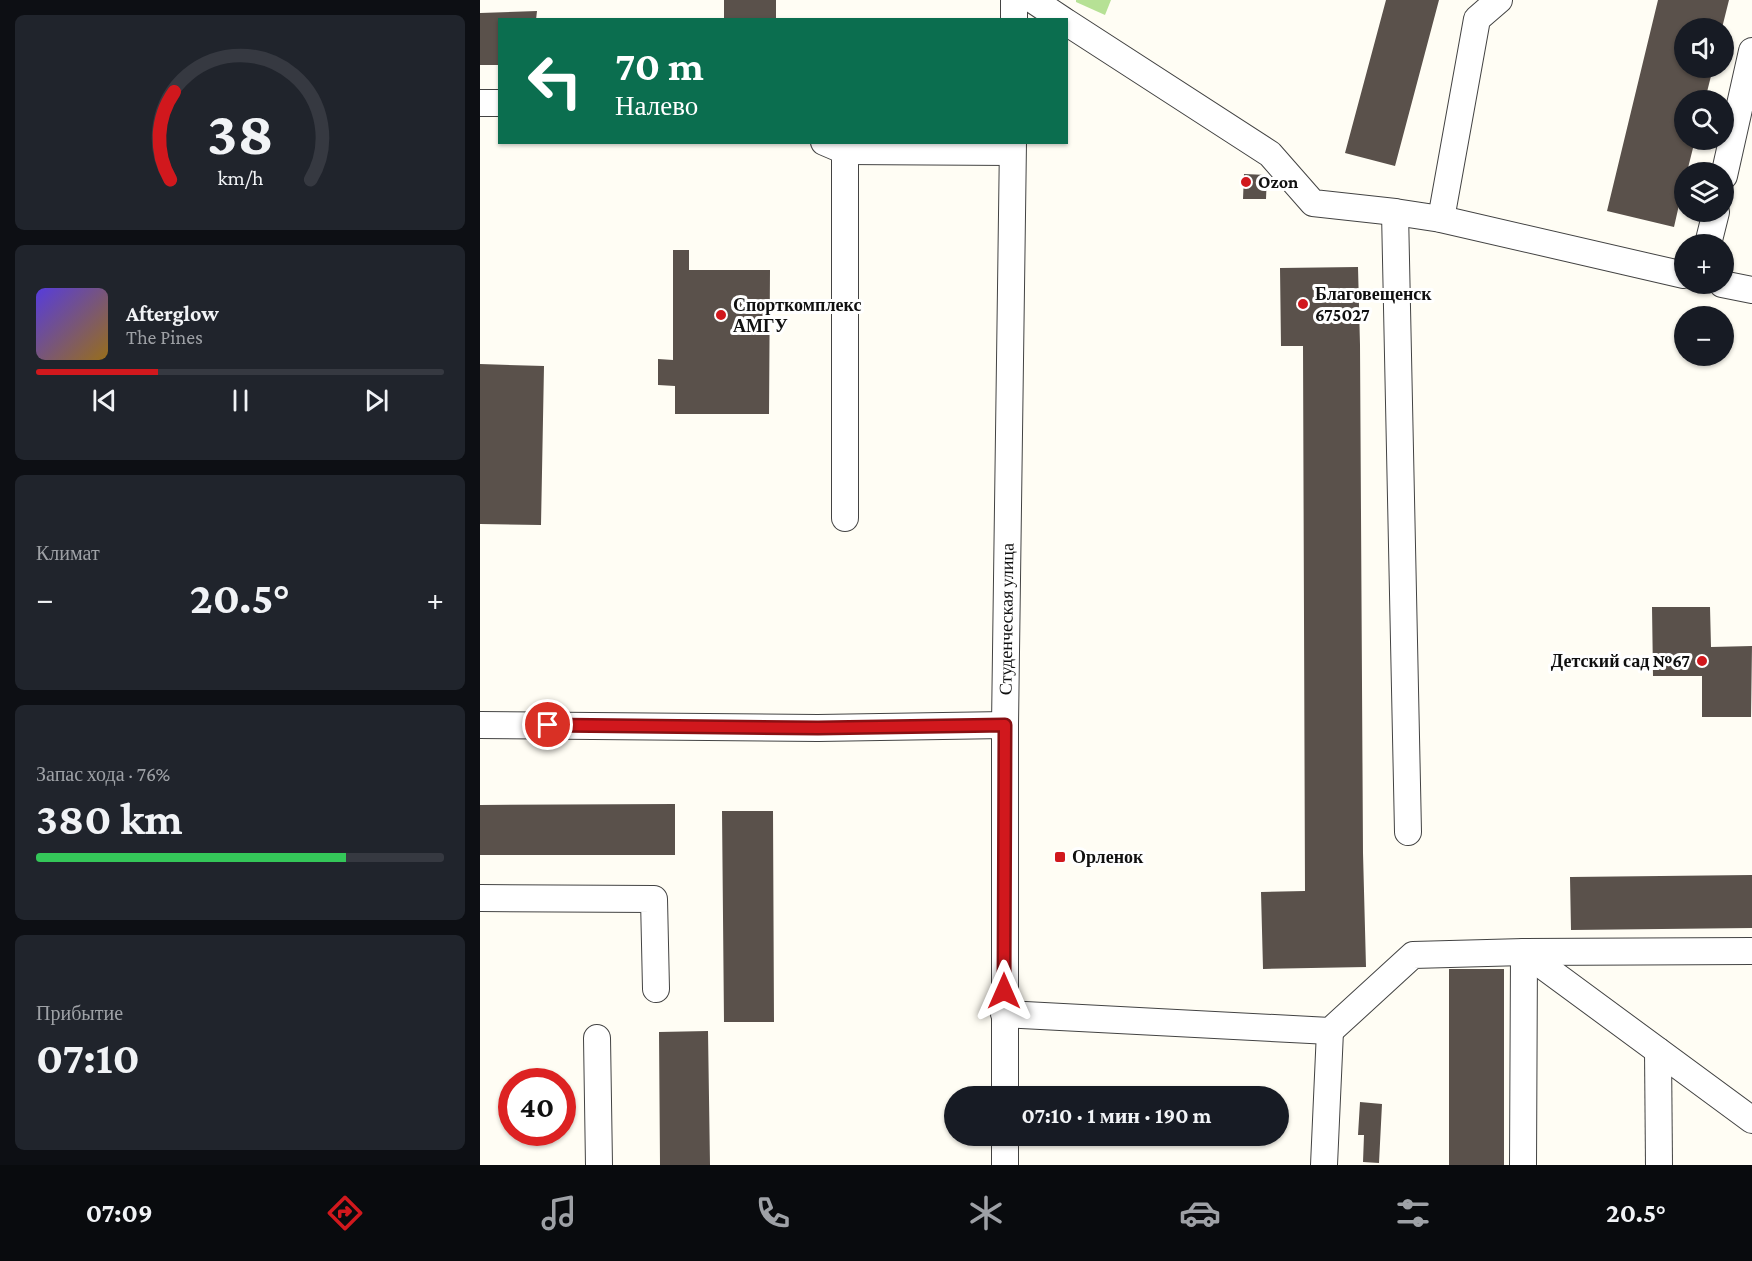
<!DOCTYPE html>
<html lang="ru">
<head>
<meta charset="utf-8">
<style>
	:root { --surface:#171b24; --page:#20242c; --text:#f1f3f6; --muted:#9ea1a6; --line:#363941; --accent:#d1181d }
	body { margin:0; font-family:"Crimson Pro",serif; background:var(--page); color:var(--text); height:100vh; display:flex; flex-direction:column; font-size:22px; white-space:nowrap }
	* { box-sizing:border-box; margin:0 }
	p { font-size:20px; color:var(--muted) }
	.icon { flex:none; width:33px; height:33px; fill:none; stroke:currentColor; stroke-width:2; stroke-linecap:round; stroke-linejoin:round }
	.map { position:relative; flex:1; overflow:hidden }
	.sheet { display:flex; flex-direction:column; gap:15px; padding:15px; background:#0d0f14; width:480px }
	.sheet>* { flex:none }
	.banner { position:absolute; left:18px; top:18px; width:570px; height:126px; border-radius:0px; box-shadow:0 2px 4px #0004; background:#0b6e4f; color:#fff; overflow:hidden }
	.buttons { position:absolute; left:1194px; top:18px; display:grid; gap:12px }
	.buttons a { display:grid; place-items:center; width:60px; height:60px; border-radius:50%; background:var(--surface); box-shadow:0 2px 4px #0004; font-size:30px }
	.speed { position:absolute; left:18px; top:1068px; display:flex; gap:12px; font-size:30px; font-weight:700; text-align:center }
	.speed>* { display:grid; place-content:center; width:78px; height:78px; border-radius:50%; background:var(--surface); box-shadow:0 2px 4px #0004; line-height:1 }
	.speed .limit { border:9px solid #d22; background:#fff; color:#111 }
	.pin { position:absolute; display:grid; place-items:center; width:51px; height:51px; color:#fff; margin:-26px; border:3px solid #fff; border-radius:50%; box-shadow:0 2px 6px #0007 }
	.me { position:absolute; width:66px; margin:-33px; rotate:0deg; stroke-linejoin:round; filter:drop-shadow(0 0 4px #0008) }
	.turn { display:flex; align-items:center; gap:21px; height:126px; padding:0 18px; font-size:27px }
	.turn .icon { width:78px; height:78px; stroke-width:2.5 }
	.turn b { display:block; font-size:42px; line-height:51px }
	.big { font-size:45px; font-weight:700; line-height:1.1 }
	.sheet .card { flex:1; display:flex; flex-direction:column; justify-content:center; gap:9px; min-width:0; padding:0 21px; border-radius:9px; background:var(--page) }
	.sheet .dial { align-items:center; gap:0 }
	.dial svg { height:156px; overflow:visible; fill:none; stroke:var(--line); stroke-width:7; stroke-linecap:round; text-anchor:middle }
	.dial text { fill:var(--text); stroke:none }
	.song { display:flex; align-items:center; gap:18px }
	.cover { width:72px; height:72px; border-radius:9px; background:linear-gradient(135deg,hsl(250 70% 55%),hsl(40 70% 35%)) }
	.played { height:6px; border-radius:3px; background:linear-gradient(90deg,var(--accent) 30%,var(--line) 30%) }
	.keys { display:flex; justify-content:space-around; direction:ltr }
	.heat { display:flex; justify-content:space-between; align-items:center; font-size:33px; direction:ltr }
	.charge { height:9px; border-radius:4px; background:linear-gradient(90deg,#34c759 76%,var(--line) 0) }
	.trip { position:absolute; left:464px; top:1086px; width:345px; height:60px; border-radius:30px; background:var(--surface); box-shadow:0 2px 4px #0004; font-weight:700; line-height:60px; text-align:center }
	.dock { display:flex; height:96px; justify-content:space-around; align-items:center; background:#090b0e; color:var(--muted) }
	.dock .icon { width:42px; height:42px }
	.dock .selected { color:var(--accent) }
	.dock b { font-size:27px; color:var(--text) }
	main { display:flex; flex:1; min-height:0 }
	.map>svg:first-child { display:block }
</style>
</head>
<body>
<main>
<section class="sheet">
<div class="card dial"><svg viewBox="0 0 100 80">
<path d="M14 69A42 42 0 1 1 86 69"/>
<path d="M14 69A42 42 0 0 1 16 24" stroke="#d1181d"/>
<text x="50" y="56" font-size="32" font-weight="700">38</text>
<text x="50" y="72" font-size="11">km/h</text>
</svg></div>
<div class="card">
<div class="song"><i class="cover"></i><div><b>Afterglow</b><p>The Pines</p></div></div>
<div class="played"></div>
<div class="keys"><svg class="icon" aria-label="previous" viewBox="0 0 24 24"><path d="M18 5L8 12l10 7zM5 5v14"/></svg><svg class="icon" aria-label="pause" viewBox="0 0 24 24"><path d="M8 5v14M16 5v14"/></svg><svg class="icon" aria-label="next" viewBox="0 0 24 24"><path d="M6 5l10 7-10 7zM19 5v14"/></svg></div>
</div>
<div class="card"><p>Климат</p>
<div class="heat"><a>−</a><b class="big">20.5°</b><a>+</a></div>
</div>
<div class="card"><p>Запас хода · 76%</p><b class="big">380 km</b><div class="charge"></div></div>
<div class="card"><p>Прибытие</p><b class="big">07:10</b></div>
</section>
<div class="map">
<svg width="1272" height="1165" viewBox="0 0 1272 1165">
	<rect width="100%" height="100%" fill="#fffdf4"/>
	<path fill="#b6e195" d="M 596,0 L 631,0 L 625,15 L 596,2 Z"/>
	<path fill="#5a514b" d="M 244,0 L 296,0 L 296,20 L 244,20 Z
		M 906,0 L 959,0 L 915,166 L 865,153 Z
		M 1178,0 L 1249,0 L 1242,28 L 1204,28 L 1204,68 L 1233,68 L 1225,100 L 1204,100 L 1204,140 L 1215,140 L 1207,172 L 1204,172 L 1204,183 L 1194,227 L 1127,211 Z
		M 57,11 L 56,20 L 20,20 L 20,65 L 0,65 L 0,13 Z
		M 764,174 L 787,175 L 786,199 L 763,199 Z
		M 193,250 L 209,250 L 209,270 L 290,270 L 289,414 L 195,414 L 195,386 L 178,385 L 178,359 L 193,360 Z
		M 878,267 L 880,345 L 883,853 L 886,967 L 783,969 L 781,892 L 825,891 L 823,346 L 801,346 L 800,268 Z
		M 0,364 L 64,366 L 61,525 L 0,524 Z
		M 1172,607 L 1230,607 L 1231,647 L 1272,646 L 1271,717 L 1222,717 L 1222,676 L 1173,676 Z
		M 195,804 L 195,855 L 0,855 L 0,805 Z
		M 242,811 L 293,811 L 294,1022 L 244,1022 Z
		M 1272,875 L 1272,928 L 1091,930 L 1090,877 Z
		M 969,969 L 1024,969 L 1024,1165 L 969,1165 Z
		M 228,1031 L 230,1165 L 180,1165 L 179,1032 Z
		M 880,1102 L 902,1104 L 899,1163 L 883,1162 L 884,1135 L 878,1135 Z"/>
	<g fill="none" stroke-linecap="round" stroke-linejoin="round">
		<g stroke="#434343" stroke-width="28">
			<g id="minor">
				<path d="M 553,0 L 583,20"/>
				<path d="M 534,20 L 534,0"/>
				<path d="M 586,22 L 790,154 L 833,203 L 915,212 L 961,219 L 1204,275"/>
				<path d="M 0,103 L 20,103"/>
				<path d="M 344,142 L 365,151 L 532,152"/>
				<path d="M 1244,176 L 1272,51"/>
				<path d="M 915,212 L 928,832"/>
				<path d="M 961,219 L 997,19 L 1019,0"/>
				<path d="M 1228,244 L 1236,212"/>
				<path d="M 1242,284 L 1272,290"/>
				<path d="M 365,518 L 365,151"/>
				<path d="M 0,725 L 338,728 L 525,725"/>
				<path d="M 0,898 L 174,899 L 176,989"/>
				<path d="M 524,1014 L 850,1031 L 933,955 L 1044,952 L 1272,1120"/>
				<path d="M 117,1038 L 119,1165"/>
				<path d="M 1178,1051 L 1179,1165"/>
				<path id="s1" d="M 525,1096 L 525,725 L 533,142"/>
				<path d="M 525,1165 L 525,1136"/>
				<path d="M 844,1165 L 850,1031"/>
				<path d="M 1043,1165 L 1044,952 L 1272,951"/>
			</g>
		</g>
		<use href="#minor" stroke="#fff" stroke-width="26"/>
	</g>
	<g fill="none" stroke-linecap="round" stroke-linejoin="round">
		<g stroke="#881013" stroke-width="15">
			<path id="route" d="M 68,725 L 338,728 L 525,725 L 524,991"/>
		</g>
		<use href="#route" stroke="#d1181d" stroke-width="10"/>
	</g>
	<g fill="#d1181d" stroke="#fff" stroke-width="2">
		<circle cx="766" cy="182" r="6"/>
		<circle cx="823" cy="304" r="6"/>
		<circle cx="241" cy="315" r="6"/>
		<circle cx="1222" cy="661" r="6"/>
		<rect x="574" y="851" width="12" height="12" rx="3"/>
	</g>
	<g text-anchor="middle" stroke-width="6" stroke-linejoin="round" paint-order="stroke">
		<g font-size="18" font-weight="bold" fill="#101010" stroke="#fff" text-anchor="start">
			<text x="778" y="188">Ozon</text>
			<text x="835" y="300">Благовещенск<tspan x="835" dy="21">675027</tspan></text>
			<text x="253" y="311">Спорткомплекс<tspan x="253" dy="21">АМГУ</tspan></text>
			<text x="1210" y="667" text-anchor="end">Детский сад №67</text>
			<text x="592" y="863">Орленок</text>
		</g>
		<g font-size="18" fill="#101010" stroke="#fff">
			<text dy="6" stroke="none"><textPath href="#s1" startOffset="477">Студенческая улица</textPath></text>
		</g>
	</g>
</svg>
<div class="buttons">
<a><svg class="icon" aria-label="sound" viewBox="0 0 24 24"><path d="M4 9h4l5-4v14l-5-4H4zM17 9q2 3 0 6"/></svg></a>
<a><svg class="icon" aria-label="search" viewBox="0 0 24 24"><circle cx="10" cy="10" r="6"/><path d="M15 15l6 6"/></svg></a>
<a><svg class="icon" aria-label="layers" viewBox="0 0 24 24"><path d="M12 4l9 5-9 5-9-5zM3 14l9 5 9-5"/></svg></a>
<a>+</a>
<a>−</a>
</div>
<div class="speed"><div class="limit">40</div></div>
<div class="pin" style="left:68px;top:725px;background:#d93025"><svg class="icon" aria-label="arrive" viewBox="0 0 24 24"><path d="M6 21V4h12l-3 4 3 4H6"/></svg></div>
<svg class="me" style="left:524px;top:991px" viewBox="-20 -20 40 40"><path d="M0-17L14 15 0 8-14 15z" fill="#d1181d" stroke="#fff" stroke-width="4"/></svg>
<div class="trip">07:10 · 1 мин · 190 m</div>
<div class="banner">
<div class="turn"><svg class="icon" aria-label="left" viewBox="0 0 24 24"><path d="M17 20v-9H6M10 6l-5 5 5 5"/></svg><div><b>70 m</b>Налево</div></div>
</div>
</div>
</main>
<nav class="dock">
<b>07:09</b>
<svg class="icon selected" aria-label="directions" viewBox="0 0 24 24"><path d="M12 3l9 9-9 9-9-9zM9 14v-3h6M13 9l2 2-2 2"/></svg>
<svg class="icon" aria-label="music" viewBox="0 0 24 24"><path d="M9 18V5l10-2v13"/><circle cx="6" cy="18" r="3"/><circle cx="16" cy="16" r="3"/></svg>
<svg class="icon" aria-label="phone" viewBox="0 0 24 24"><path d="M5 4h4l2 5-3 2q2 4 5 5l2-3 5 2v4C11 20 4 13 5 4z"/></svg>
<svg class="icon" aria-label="climate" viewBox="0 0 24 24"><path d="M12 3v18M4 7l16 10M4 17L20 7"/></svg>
<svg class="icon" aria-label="car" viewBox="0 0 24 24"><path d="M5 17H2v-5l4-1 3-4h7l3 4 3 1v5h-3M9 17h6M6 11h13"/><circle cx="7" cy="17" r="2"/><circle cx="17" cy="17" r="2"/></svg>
<svg class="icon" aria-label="filters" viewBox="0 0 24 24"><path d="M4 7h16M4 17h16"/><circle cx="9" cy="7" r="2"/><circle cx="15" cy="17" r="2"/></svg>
<b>20.5°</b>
</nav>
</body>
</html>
